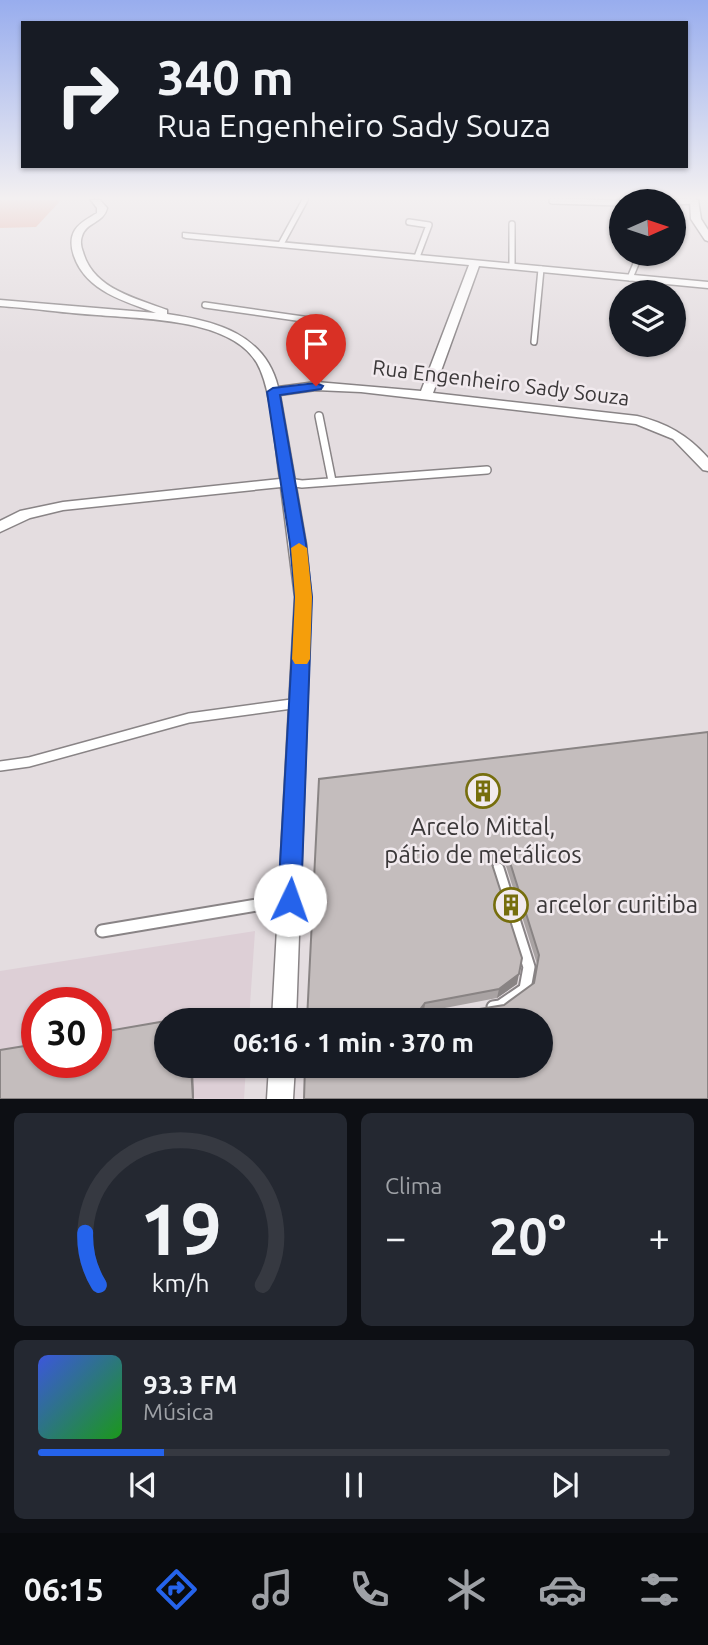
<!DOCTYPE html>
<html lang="pt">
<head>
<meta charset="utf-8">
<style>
	:root { --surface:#171b24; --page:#242831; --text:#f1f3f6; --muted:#9ea1a6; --line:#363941; --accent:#2563eb }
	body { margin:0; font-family:Ubuntu,sans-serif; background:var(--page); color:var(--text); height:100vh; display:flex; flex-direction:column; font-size:26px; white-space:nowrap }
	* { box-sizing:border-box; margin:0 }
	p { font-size:23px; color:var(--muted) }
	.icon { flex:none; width:38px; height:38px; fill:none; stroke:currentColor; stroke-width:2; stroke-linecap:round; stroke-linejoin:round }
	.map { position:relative; height:1099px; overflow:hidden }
	.sheet { display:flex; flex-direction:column; gap:14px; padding:14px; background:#0d0f14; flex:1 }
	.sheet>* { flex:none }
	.top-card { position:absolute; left:21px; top:21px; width:667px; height:147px; border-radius:0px; box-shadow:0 2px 5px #0004; background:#171b24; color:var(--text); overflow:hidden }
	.needle { width:46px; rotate:87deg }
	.fabs { position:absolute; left:609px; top:189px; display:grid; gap:14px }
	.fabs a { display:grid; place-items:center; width:77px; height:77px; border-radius:50%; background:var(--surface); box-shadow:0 2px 5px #0004; font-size:35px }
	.speed { position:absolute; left:21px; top:987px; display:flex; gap:14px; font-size:35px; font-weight:700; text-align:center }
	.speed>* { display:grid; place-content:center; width:91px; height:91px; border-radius:50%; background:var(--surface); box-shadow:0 2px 5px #0004; line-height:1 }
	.speed .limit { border:10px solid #d22; background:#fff; color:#111 }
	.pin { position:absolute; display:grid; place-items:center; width:60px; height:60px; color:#fff; margin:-72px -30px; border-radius:50% 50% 50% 0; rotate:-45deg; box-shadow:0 0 7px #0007 }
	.pin .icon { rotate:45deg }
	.me { position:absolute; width:77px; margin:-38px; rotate:3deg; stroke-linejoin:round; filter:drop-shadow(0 0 5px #0008) }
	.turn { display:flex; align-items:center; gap:24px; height:147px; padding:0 21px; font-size:32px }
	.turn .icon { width:91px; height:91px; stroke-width:2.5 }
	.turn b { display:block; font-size:49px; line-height:60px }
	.big { font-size:52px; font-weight:700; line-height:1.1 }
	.sheet .tile { flex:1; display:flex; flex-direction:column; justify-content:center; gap:10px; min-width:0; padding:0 24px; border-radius:10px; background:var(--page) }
	.sheet .dial { align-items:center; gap:0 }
	.dial svg { height:182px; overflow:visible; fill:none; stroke:var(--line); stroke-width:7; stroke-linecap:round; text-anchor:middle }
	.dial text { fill:var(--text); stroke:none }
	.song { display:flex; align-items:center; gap:21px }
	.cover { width:84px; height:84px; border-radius:10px; background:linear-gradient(135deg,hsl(230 70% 55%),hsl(120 70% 35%)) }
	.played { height:7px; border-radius:4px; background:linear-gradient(90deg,var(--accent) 20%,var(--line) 20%) }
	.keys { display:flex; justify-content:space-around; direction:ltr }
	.heat { display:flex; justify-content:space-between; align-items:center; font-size:38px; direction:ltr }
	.sheet .tiles { flex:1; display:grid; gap:14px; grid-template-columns:1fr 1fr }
	.tile:last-child { grid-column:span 2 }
	.trip { position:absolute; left:154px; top:1008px; width:399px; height:70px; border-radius:35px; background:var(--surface); box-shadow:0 2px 5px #0004; font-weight:700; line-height:70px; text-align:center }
	.tabs { display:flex; height:112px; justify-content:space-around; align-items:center; background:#090b0e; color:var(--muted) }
	.tabs .icon { width:49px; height:49px }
	.tabs .current { color:var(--accent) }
	.tabs b { font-size:32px; color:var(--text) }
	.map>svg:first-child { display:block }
</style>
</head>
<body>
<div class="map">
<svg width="708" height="1099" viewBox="0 0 708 1099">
	<rect width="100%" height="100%" fill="#e4dde0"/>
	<path fill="#ddcfd6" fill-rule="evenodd" d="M 255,931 L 249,1020 L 166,1020 L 166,1066 L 246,1066 L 244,1099 L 0,1099 L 0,971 ZM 37,1003 L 96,1003 L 96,1062 L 37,1062 Z"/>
	<path fill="#e6a798" d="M 0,200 L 61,200 L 36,227 L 0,228 Z"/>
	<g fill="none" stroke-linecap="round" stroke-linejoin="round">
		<g stroke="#898486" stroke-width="8">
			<path id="lane-far3" d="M 552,201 L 621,203
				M 674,202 L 694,201
				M 409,222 L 429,225 L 417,257
				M 512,224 L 512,266
				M 281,244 L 305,200
				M 630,278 L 640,254
				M 205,305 L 310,320 L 316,344
				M 534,342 L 541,269"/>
		</g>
		<g stroke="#898486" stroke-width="10">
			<path id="lane-far2" d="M 316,386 L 321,360 L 316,342
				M 319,416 L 332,481
				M 288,482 L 302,484 L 487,470"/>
		</g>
		<g stroke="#898486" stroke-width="12">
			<path id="lane-far1" d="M 0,766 L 29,762 L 189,718 L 299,703"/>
		</g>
		<g stroke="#898486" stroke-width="15">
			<path id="lane" d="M 102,931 L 287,900
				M 493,1007 L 500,1006 L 525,989 L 529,967 L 498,869"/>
		</g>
		<g stroke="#898486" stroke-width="3">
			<path id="street" d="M 91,200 L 100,200 L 107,208 C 104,223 86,222 82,236 C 80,241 81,247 83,252 C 93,289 136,298 167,310 L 167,314 C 216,321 265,334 278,387 L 316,382 L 421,391 L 469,265 L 186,238 L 183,237 L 183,233 L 708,282 L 708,288 L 479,266 L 433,393 L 637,416 C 666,423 688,435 708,458 L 708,471 L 703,470 L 673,439 L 636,424 L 361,392 L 316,390 L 280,395 L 306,544 L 311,597 L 296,1020 L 272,1020 L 295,597 L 281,487 L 63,510 L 30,518 L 0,532 L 0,521 L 20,511 L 63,502 L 280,479 C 275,447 272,389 257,363 C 231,318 142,319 97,315 C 64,313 32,308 0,306 L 0,300 L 156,313 C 124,301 86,291 74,256 C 71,247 70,238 75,230 C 80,222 89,218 97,213 L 97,208 Z
				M 690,200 L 698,200 L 701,219 L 708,230 L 708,241 L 705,240 L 691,219 Z
				M 269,1066 L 295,1066 L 293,1099 L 267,1099 Z"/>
		</g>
		<use href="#lane-far3" stroke="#fff" stroke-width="5"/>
		<use href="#lane-far2" stroke="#fff" stroke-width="7"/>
		<use href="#lane-far1" stroke="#fff" stroke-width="9"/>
		<use href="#lane" stroke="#fff" stroke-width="11"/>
		<use href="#street" fill="#fff" fill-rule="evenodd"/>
	</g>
	<path fill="#a9a3a3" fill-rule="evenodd" d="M 708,732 L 708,1099 L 307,1020 L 319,779 ZM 496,861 L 506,866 L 537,964 L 534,984 L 504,1005 L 424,1018 L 422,1015 L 424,1012 L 497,998 L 517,984 L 492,863 Z"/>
	<path fill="#898484" d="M 498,851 L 496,861 L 491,864 L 493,854 Z
		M 519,974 L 517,984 L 497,998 L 499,989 Z
		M 425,1003 L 424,1012 L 418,1020 L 419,1011 Z
		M 191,1066 L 193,1066 L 194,1099 L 193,1099 Z"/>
	<path fill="#c4bdbd" stroke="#898484" stroke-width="2" fill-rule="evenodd" d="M 708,732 L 708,1099 L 304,1099 L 305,1066 L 541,1066 L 541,1020 L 307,1020 L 319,779 ZM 498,851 L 508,856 L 539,955 L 534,983 L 504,1005 L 424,1018 L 419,1011 L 425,1003 L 499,989 L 519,974 L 522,958 L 491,861 L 493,854 Z
		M 188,1017 L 189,1020 L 170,1020 Z
		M 166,1021 L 166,1066 L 191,1066 L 193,1099 L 0,1099 L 0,1050 L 37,1044 L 37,1062 L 96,1062 L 96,1033 Z"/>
	<linearGradient id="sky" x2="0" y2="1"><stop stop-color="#98adee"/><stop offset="0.56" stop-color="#f3f0f1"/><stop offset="1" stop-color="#f3f0f1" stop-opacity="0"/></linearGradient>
	<rect width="708" height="354" fill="url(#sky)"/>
	<path fill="#2563eb" stroke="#184099" stroke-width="2" d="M 316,383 L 323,386 L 321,389 L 280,395 L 306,544 L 312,597 L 301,900 L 298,907 L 290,910 L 282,907 L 278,900 L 295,597 L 290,544 L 267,392 L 273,388 Z"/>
	<path fill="#f59e0b" d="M 299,543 L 307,548 L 312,597 L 310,659 L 307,664 L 295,664 L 292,659 L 295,597 L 291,548 Z"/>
	<defs>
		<g id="building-ring" transform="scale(1.75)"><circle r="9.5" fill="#f1eaee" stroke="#766e0d" stroke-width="1.5"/><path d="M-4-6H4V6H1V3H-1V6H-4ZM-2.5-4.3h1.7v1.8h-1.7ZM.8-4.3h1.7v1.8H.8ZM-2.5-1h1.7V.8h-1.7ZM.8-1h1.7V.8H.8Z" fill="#766e0d"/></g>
	</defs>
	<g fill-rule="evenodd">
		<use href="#building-ring" x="483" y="791"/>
		<use href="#building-ring" x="511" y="905"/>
	</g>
	<g text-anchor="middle" stroke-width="5" stroke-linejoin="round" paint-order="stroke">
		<g font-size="21" fill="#3a3738" stroke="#f1eaee">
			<text transform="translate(501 383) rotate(7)" y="7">Rua Engenheiro Sady Souza</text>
		</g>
		<g font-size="24" fill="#3a3738" stroke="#f1eaee">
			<text x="483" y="835">Arcelo Mittal,<tspan x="483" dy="28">pátio de metálicos</tspan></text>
			<text x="536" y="913" text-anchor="start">arcelor curitiba</text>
		</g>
	</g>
</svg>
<div class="fabs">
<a><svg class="needle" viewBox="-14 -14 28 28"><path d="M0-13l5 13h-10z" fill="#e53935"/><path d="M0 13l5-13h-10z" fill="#9ea1a6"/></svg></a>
<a><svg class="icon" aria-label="layers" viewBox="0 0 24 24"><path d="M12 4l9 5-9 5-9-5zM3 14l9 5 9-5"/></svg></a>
</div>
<div class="speed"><div class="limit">30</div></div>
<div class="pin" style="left:316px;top:386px;background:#d93025"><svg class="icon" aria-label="arrive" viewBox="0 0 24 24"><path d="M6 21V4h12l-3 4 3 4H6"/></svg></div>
<svg class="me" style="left:290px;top:900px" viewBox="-20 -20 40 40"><circle r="19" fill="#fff"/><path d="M0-13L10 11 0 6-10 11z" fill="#2563eb"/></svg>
<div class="trip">06:16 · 1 min · 370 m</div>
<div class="top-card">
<div class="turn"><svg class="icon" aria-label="right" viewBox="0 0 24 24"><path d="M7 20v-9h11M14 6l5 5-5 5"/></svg><div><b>340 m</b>Rua Engenheiro Sady Souza</div></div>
</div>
</div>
<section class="sheet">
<div class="tiles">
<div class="tile dial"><svg viewBox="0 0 100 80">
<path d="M14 69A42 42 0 1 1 86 69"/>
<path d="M14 69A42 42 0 0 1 8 46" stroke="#2563eb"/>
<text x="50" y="56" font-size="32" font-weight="700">19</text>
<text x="50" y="72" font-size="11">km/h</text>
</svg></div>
<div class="tile"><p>Clima</p>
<div class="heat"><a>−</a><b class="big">20°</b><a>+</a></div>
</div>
<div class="tile">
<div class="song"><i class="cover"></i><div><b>93.3 FM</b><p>Música</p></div></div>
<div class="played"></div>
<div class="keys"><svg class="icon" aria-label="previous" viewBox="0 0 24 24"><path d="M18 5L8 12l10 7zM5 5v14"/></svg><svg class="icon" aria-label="pause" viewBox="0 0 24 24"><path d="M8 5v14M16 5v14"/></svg><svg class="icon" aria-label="next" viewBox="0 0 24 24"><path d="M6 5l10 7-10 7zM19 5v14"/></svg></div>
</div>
</div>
</section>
<nav class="tabs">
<b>06:15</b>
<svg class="icon current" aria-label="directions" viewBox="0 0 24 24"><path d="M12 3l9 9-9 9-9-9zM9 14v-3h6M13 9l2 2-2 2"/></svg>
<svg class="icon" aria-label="music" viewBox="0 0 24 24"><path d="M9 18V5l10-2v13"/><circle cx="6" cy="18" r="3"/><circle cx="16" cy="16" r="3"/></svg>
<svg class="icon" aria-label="phone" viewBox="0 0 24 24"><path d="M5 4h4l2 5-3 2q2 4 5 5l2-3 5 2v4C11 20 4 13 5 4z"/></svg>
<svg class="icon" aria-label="climate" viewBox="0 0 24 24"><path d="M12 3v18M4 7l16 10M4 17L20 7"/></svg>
<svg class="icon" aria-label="car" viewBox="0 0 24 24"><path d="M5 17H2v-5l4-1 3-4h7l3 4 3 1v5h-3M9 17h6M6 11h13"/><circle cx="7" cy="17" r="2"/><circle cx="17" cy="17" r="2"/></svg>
<svg class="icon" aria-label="filters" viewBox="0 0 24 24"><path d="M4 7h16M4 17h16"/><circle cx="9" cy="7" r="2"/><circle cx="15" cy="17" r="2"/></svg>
</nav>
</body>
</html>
